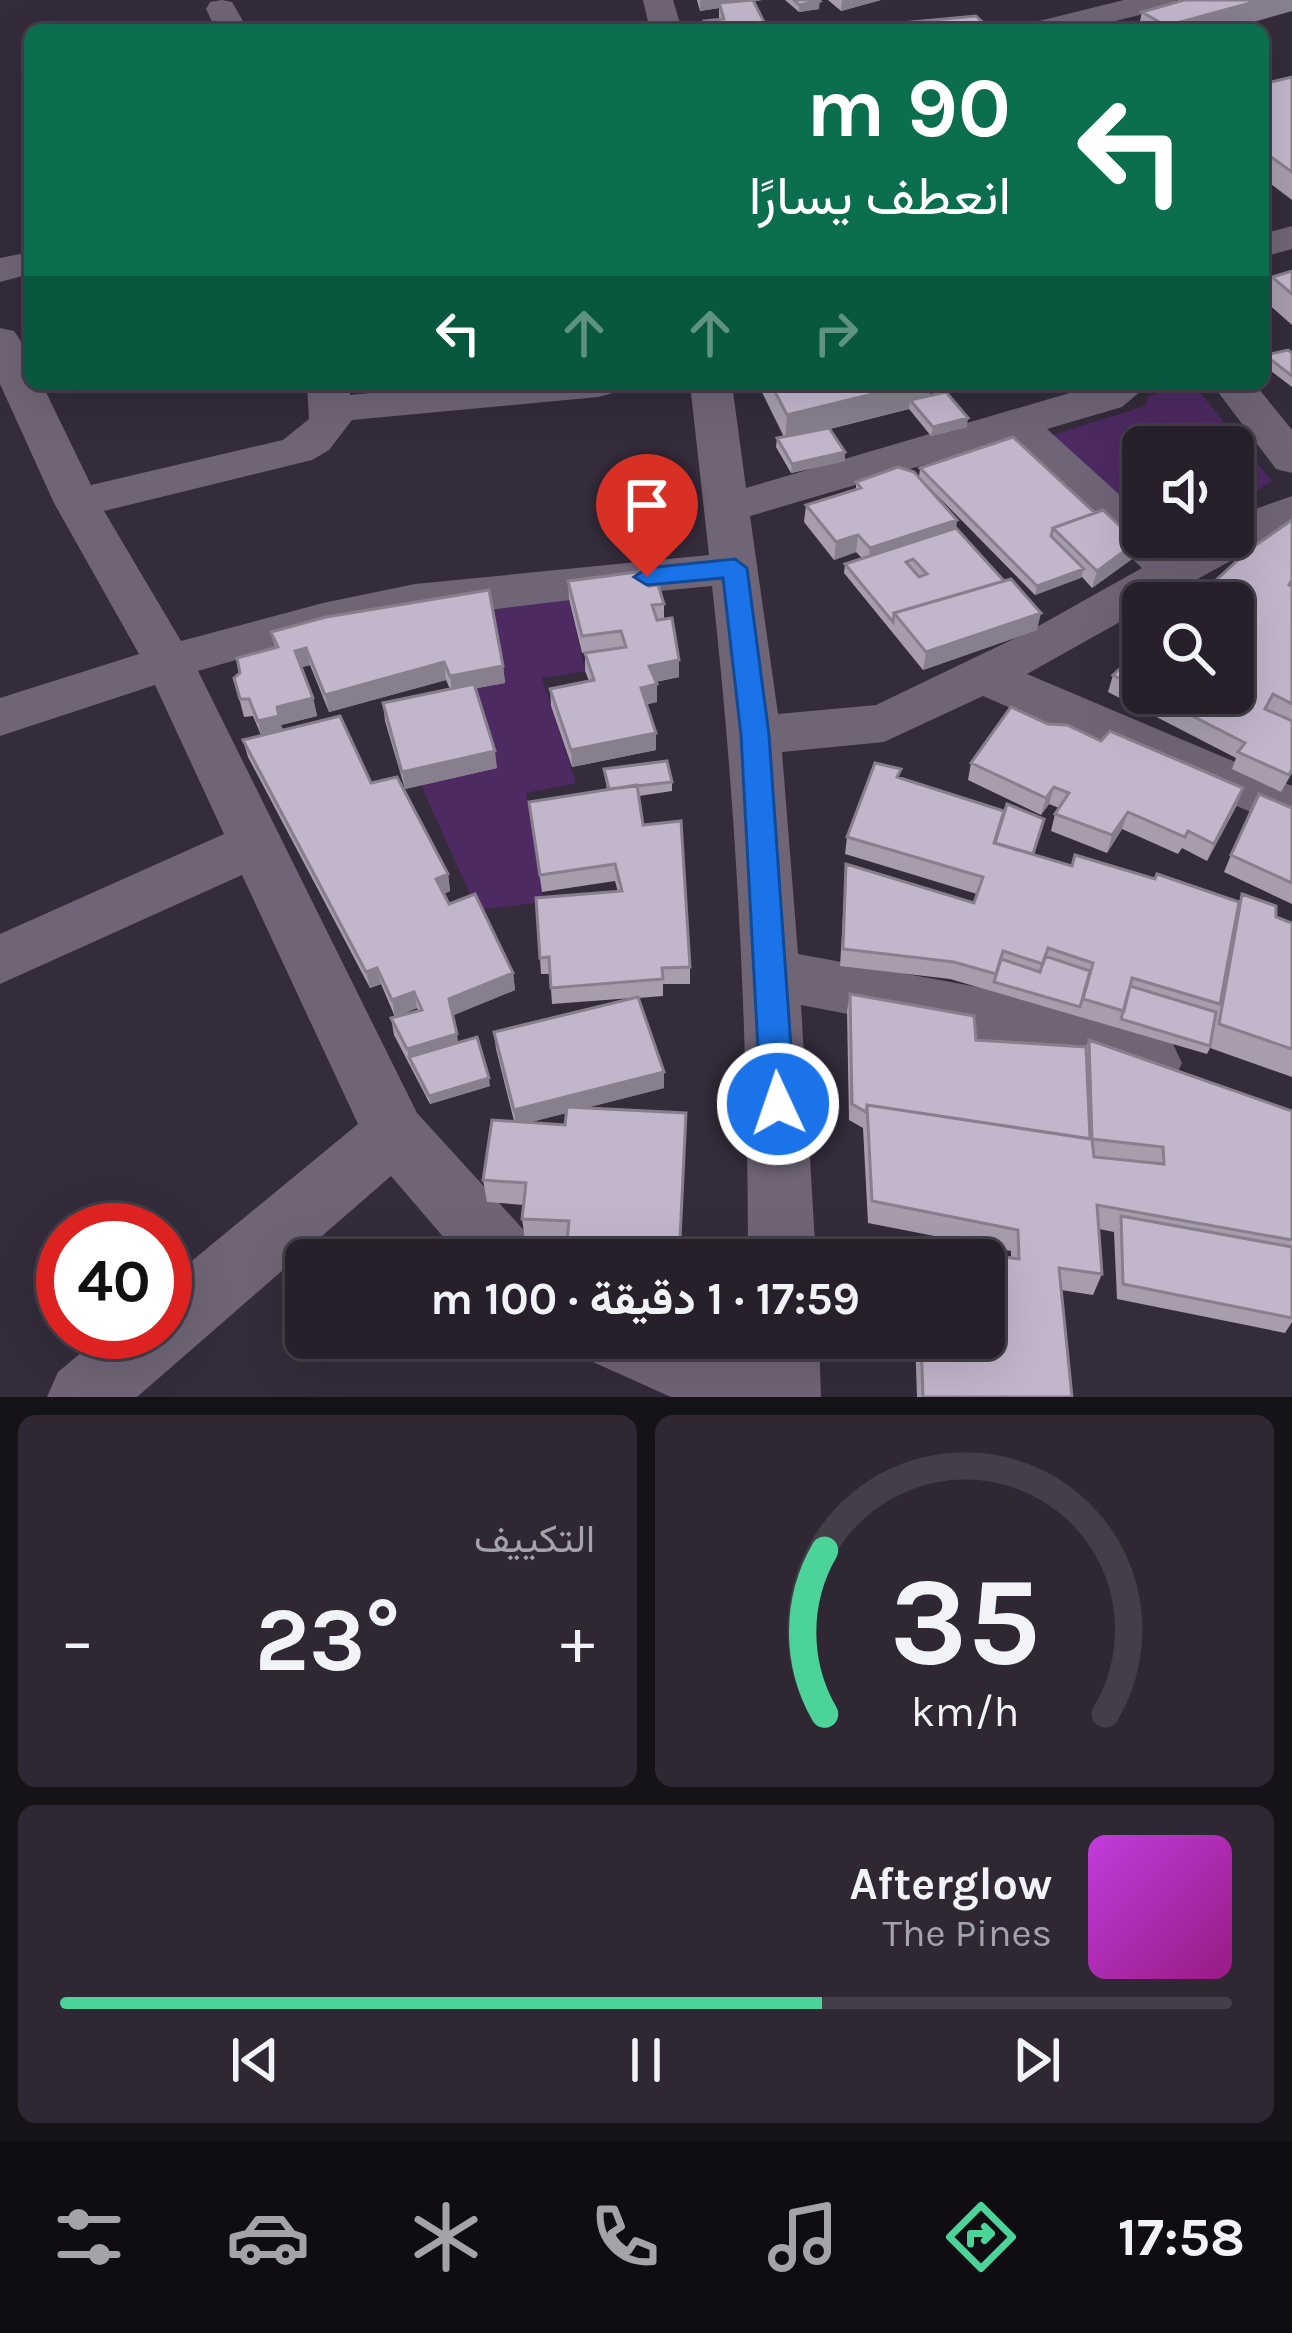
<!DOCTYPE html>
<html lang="ar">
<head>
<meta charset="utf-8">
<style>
	:root { --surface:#27202c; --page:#2f2834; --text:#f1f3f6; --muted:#a4a3a9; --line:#433e48; --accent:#4cd39a }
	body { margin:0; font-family:Karla,Vazirmatn,sans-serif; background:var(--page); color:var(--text); direction:rtl; height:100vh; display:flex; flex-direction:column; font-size:45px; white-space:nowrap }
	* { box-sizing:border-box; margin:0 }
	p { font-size:39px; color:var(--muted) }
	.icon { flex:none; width:66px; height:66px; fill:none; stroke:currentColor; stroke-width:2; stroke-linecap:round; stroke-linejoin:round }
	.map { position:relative; height:1397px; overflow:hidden; direction:ltr }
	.details { display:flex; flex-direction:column; gap:18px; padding:18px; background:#151218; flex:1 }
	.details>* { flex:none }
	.hud { position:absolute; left:24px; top:24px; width:1245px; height:366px; border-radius:18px; box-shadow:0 12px 48px #0002,0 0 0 3px var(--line); direction:rtl; background:#0b6e4f; color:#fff; overflow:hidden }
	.controls { position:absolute; left:1122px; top:426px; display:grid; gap:24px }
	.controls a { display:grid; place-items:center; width:132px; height:132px; border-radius:18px; background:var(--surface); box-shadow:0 12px 48px #0002,0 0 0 3px var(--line); font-size:60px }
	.speed { position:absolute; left:36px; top:1203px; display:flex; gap:24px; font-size:60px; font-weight:700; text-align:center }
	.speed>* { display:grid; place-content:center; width:156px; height:156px; border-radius:50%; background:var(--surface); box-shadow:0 12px 48px #0002,0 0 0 3px var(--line); line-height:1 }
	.speed .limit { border:18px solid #d22; background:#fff; color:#111 }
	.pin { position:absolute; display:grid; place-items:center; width:102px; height:102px; color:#fff; margin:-123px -51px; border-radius:50% 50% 50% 0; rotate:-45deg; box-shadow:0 0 12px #0007 }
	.pin .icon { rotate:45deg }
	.me { position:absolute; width:132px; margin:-66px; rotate:357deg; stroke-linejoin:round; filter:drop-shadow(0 0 9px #0008) }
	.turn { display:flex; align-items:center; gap:42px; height:252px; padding:0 60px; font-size:54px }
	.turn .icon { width:156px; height:156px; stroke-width:2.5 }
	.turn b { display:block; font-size:84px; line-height:102px }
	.lanes { display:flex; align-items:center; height:114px; padding:0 60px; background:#0003; justify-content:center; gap:60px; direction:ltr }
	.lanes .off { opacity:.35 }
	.big { font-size:90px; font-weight:700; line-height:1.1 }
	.details .card { flex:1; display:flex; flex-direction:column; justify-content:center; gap:18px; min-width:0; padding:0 42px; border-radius:18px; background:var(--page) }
	.details .dial { align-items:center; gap:0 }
	.dial svg { height:312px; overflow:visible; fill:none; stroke:var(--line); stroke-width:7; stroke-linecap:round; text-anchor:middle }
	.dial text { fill:var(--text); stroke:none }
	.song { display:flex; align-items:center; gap:36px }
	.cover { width:144px; height:144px; border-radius:18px; background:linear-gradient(135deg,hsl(290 70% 55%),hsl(310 70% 35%)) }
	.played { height:12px; border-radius:6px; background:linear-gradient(90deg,var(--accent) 65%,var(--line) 65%) }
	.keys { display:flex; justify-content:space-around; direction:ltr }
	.heat { display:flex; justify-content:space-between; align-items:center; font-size:66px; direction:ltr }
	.details .tiles { flex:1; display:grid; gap:18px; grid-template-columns:1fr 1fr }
	.card:last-child { grid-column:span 2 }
	.trip { position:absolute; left:285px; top:1239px; width:720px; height:120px; border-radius:18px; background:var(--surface); box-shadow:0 12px 48px #0002,0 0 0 3px var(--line); font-weight:700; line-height:120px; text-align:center; direction:rtl }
	.tabs { display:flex; height:192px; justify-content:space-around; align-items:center; background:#100d12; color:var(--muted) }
	.tabs .icon { width:84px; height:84px }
	.tabs .selected { color:var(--accent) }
	.tabs b { font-size:54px; color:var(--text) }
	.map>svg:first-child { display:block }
</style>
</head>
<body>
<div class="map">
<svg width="1292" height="1397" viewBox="0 0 1292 1397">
	<rect width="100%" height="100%" fill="#342b3b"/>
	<path fill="#4d2a62" d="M 1186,384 L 1193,384 L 1272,481 L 1233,506 L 1233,447 L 1143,447 L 1143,517 L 1052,435 L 1145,406 L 1149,396 Z
		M 569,599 L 585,671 L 542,678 L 576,783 L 526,793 L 544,902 L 477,910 L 421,785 L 472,688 L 491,607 Z"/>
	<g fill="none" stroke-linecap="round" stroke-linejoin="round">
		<path fill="#706577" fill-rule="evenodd" d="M 222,0 L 232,2 L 248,30 L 216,30 L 206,9 L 210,2 Z
			M 643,0 L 673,0 L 682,30 L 650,30 Z
			M 1124,0 L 1176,0 L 1172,7 L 1079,30 L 1026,30 L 1031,23 Z
			M 1292,226 L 1292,249 L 1263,257 L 1263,234 Z
			M 30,252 L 30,274 L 0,282 L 0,258 Z
			M 0,328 L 14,331 C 27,349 30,363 30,384 L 42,384 L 91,485 L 283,440 L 309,419 L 307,384 L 349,384 L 350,395 L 463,384 L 619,384 L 613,393 L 598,397 L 352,420 L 329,450 L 312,460 L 104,511 L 181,641 L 323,603 L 415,584 L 709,555 L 690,384 L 732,384 L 746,488 L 1100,384 L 1149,384 L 1122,407 L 1047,429 L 1143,516 L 1143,537 L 1166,537 L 1177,548 L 1197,537 L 1233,537 L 1233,517 L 1292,496 L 1292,527 L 1154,603 L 1143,603 L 1143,609 L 1027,674 L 1292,786 L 1292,830 L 983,696 L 884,742 L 782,752 L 798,954 L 994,990 L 1151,1036 L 1173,1044 L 1182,1063 L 1173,1082 L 1151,1090 L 994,1042 L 801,1005 L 816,1260 L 748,1260 C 748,1035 737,809 712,586 C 532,603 373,618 198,671 L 417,1113 L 530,1237 L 540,1260 L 463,1260 L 391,1176 L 137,1397 L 47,1397 L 58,1372 L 106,1332 L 165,1332 L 165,1283 L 358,1124 L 242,875 L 0,984 L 0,934 L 224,834 L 155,685 L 0,736 L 0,698 L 139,654 L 54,503 L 0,384 ZM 1008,440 L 1142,568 L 1026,633 L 876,705 L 778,714 L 750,516 Z
			M 1212,384 L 1255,384 L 1292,430 L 1292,473 L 1276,469 Z
			M 583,1338 L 699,1338 L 749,1360 L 749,1338 L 819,1338 L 821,1397 L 671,1397 L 593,1362 Z"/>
	</g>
	<path fill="#a79daf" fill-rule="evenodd" d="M 697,0 L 762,0 L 753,1 L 768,30 L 704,30 L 704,21 L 719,20 L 719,8 L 700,11 Z
		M 785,0 L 819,0 L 819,9 L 799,12 Z
		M 828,0 L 881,0 L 841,11 Z
		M 1142,12 L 1225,30 L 1138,30 Z
		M 1292,77 L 1292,200 L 1263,178 L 1263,84 Z
		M 1292,271 L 1292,325 L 1265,301 L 1272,277 Z
		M 1292,353 L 1292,387 L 1263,365 L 1265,355 Z
		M 758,384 L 931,384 L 929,396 L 967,427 L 931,436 L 909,409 L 830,429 L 845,461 L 791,473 L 776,447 L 777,438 L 784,437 Z
		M 920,468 L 1095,513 L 1137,542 L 1132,559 L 1092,588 L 1082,577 L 1035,595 L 919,477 Z
		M 856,482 L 957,520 L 956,528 L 1037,630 L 923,670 L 844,573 L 845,564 L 862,558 L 856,552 L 834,560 L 804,522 L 806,505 L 856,490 Z
		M 1292,520 L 1292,773 L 1281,792 L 1232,769 L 1236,758 L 1108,692 L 1113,675 L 1143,647 L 1143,693 L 1233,693 Z
		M 568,581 L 649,586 L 664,604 L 664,619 L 679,660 L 679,677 L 656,682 L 657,702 L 646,704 L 656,750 L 572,767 L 551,706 L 550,689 L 589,681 L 585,671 L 585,653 L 605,650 L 582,653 L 569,599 Z
		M 271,632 L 503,666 L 505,683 L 476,688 L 497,768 L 405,789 L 385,721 L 383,703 L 450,689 L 446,680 L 329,712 L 310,665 L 302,667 L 313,698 L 317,716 L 281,725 L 283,730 L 371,783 L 448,874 L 450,891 L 444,894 L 449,904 L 513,973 L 515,990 L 453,1015 L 458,1043 L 490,1086 L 430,1104 L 394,1035 L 391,1018 L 418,1011 L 417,1008 L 395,1017 L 381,984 L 370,988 L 248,757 L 243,740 L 261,735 L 253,716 L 244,717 L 234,678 L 275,647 Z
		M 1048,724 L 1237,805 L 1207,861 L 1182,848 L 1178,854 L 1122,829 L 1107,853 L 1051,831 L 1055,814 L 1059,808 L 1049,804 L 1041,815 L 968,780 L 971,763 Z
		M 604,769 L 672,782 L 672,791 L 639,796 L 643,825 L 690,967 L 690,984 L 663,984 L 663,996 L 638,998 L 664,1088 L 585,1108 L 679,1260 L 568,1260 L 567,1243 L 525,1240 L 522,1219 L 524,1205 L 487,1202 L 483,1180 L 514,1121 L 496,1049 L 494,1032 L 632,998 L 552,1004 L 550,974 L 541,974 L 536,898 L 618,892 L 615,881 L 542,892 L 529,802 L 607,790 ZM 566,1113 L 565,1125 L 530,1122 Z
		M 900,778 L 1033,855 L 1072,866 L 1239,902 L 1242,894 L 1276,917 L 1292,923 L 1292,1077 L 1210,1048 L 1207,1054 L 950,979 L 840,966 L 846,864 L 974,903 L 977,894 L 845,854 L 847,837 Z
		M 1292,808 L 1292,904 L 1224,872 L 1231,855 Z
		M 850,994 L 976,1040 L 1086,1047 L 1089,1040 L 1292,1111 L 1292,1322 L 1285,1333 L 1117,1299 L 1114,1232 L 1099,1229 L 1102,1274 L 1093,1295 L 1061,1290 L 1072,1397 L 917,1397 L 915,1338 L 984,1338 L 984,1260 L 981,1260 L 983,1254 L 1011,1258 L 1011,1251 L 868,1223 L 863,1128 L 849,1120 L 847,1011 Z"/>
	<path fill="#887f8e" d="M 700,0 L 762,0 L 720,7 L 719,3 L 719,8 L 700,11 Z
		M 842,0 L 881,0 L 841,11 Z
		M 1261,0 L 1292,0 L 1292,11 L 1225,30 L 1165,30 L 1166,26 Z
		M 820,1 L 819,9 L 799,12 L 799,5 Z
		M 914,384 L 931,384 L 928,404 L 910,400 L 909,409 L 785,440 L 787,415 Z
		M 1038,384 L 1070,384 L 1036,392 Z
		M 968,418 L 967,427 L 931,436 L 933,427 Z
		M 845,452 L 845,461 L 791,473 L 792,464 Z
		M 957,520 L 954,537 L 868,565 L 870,548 Z
		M 858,535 L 856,552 L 834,560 L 836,542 Z
		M 1137,542 L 1132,559 L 1092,588 L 1097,571 Z
		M 1084,569 L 1081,578 L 1035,595 L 1037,586 Z
		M 1041,613 L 1037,630 L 923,670 L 926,652 Z
		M 306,648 L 310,665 L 299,668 L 295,651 Z
		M 679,660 L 679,677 L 649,683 L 649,666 Z
		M 444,662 L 446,680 L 329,712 L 325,695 Z
		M 503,666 L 505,683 L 452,693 L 450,676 Z
		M 657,684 L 657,702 L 641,706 L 641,688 Z
		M 313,698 L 317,716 L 281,725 L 283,733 L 262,739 L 258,721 L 277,707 Z
		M 656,733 L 656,750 L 572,767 L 571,750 Z
		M 495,751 L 497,768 L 405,789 L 402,772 Z
		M 1054,787 L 1049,804 L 1041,815 L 1046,798 Z
		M 1243,788 L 1237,805 L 1207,861 L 1214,844 Z
		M 1128,812 L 1122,829 L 1107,853 L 1112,835 Z
		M 448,874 L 450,891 L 438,896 L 436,879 Z
		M 377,968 L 381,984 L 370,988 L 366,972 Z
		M 513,973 L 515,990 L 452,1016 L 449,999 Z
		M 414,992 L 417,1008 L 395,1017 L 392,1000 Z
		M 457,1034 L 459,1051 L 409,1057 L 407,1049 Z
		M 664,1072 L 664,1088 L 516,1126 L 514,1110 Z
		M 489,1078 L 490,1086 L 430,1104 L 429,1096 Z"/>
	<path fill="#c2b6cb" stroke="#887f8e" stroke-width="3" fill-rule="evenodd" d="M 753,0 L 768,30 L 706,30 L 704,21 L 724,19 L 719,3 Z
		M 794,0 L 819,0 L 820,1 L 799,5 Z
		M 1184,0 L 1261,0 L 1166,26 L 1142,12 Z
		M 976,16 L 991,30 L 910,30 L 902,23 Z
		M 1292,77 L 1292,172 L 1263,151 L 1263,84 Z
		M 1292,271 L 1292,294 L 1272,277 Z
		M 1288,350 L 1292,353 L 1292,376 L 1265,355 Z
		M 771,384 L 914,384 L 787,415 Z
		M 946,392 L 968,418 L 933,427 L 910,400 Z
		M 829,428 L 845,452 L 792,464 L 777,438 Z
		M 1013,437 L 1095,513 L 1053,528 L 1051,536 L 1084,569 L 1037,586 L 920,468 Z
		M 898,467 L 914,472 L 957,520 L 870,548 L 858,535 L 836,542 L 806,505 L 861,488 L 856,482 Z
		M 1103,510 L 1137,542 L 1097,571 L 1053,528 Z
		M 1292,520 L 1292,580 L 1289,585 L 1292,586 L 1292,704 L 1273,694 L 1265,709 L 1292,721 L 1292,769 L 1289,775 L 1238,752 L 1245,743 L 1148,693 L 1233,693 L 1233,603 L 1191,603 L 1250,549 Z
		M 956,528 L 1004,581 L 894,613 L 893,622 L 845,564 ZM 913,559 L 927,574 L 919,577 L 906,562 Z
		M 645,571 L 649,586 L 658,585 L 664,604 L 652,605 L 657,620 L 672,618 L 679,660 L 649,666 L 657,684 L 641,688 L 656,733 L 571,750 L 550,689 L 594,680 L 585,653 L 626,647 L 621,631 L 582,636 L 568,581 Z
		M 1011,579 L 1041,613 L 926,652 L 894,613 Z
		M 489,590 L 503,666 L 450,676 L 444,662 L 325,695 L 306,648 L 295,651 L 313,698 L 277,707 L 279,716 L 258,721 L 249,699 L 240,699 L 234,678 L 240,673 L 237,658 L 278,647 L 271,632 L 326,617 Z
		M 1143,647 L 1143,690 L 1113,675 Z
		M 474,684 L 495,751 L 402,772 L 383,703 Z
		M 1011,707 L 1048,724 L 1067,725 L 1101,741 L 1110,731 L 1243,788 L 1214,844 L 1188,831 L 1185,837 L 1128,812 L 1112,835 L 1055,814 L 1069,793 L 1054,787 L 1046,798 L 971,763 Z
		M 340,716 L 371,783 L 397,777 L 448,874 L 436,879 L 449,904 L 475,894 L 513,973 L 449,999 L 457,1034 L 407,1049 L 391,1018 L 422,1010 L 414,992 L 392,1000 L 377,968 L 366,972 L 243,740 Z
		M 667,761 L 672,782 L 609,789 L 604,769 Z
		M 875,763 L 901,769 L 897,777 L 1004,811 L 994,843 L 1072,866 L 1075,855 L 1155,879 L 1157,874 L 1239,902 L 1220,1004 L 1132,978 L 1124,1011 L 1083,999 L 1093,963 L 1048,948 L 1043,964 L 1003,951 L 996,974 L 954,962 L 843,949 L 846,864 L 974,903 L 983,877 L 847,837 Z
		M 637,785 L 643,825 L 681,821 L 690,967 L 662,968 L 663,979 L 551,988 L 549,957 L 540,958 L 536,898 L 622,891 L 615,864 L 540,875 L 529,802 Z
		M 1259,794 L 1292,808 L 1292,883 L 1231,855 Z
		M 1007,804 L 1044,819 L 1033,854 L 995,843 Z
		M 1242,894 L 1276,906 L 1276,917 L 1292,923 L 1292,1049 L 1219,1024 Z
		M 1045,956 L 1090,971 L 1080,1007 L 994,982 L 1001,959 L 1040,972 Z
		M 1130,986 L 1216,1012 L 1210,1046 L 1121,1019 Z
		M 850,994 L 974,1016 L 976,1040 L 1086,1047 L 1090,1139 L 867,1105 L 866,1112 L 852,1104 Z
		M 638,997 L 664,1072 L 514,1110 L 494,1032 Z
		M 477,1037 L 489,1078 L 429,1096 L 409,1057 Z
		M 1089,1040 L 1292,1111 L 1292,1240 L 1097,1205 L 1102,1274 L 1059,1268 L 1072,1397 L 923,1397 L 921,1338 L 984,1338 L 983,1254 L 1019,1259 L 1018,1230 L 872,1201 L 867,1105 L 1092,1139 ZM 1092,1139 L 1163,1147 L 1164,1164 L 1094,1157 Z
		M 567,1107 L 686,1113 L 679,1260 L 638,1260 L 592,1256 L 593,1242 L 567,1241 L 569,1221 L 522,1219 L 526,1183 L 483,1180 L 492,1120 L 565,1125 Z
		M 1121,1216 L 1292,1247 L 1292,1318 L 1123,1284 Z"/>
	<path fill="#1a73e8" stroke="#114b97" stroke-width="3" d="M 735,559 L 747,568 L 769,735 L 795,1104 L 790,1115 L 778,1119 L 766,1115 L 761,1104 L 741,735 L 723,578 L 647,585 L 634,577 L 647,568 Z"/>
</svg>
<div class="controls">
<a><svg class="icon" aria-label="sound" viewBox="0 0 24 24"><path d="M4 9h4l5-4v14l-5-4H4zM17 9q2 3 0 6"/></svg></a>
<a><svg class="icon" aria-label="search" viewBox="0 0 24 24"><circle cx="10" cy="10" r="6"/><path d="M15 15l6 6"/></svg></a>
</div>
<div class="speed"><div class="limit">40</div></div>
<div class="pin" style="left:647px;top:577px;background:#d93025"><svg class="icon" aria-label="arrive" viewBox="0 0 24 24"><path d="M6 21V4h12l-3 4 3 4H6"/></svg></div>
<svg class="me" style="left:778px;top:1104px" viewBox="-20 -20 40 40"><circle r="17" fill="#1a73e8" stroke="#fff" stroke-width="3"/><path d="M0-11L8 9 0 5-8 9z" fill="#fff"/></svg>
<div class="trip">17:59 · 1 دقيقة · 100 m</div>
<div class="hud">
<div class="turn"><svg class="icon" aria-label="left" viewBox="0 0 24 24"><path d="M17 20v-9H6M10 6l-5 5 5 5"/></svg><div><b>90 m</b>انعطف يسارًا</div></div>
<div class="lanes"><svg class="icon" aria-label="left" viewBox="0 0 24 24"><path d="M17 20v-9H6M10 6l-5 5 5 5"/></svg><svg class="icon off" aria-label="ahead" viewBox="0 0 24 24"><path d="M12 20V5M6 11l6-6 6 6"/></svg><svg class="icon off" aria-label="ahead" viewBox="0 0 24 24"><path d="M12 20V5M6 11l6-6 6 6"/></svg><svg class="icon off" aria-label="right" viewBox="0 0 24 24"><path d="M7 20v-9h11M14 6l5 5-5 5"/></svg></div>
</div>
</div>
<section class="details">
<div class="tiles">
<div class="card dial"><svg viewBox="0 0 100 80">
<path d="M14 69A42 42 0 1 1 86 69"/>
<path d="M14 69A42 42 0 0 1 14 27" stroke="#4cd39a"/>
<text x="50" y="56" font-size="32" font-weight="700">35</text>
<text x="50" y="72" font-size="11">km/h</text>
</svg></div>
<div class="card"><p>التكييف</p>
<div class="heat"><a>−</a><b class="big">23°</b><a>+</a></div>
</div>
<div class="card">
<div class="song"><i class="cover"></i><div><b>Afterglow</b><p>The Pines</p></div></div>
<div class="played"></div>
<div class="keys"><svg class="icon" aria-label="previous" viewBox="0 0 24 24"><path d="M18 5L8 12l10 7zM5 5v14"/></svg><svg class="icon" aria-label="pause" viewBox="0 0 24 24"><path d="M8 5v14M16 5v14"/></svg><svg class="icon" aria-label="next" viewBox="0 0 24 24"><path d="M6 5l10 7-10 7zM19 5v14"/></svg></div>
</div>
</div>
</section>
<nav class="tabs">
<b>17:58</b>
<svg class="icon selected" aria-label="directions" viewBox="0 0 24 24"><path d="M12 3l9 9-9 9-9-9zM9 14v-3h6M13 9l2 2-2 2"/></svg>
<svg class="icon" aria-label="music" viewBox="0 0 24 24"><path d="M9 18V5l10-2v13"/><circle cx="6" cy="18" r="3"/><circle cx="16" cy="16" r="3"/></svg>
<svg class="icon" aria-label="phone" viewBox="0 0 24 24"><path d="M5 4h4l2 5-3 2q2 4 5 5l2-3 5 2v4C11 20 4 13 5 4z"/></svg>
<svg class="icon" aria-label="climate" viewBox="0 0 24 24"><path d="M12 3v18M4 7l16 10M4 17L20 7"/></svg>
<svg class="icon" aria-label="car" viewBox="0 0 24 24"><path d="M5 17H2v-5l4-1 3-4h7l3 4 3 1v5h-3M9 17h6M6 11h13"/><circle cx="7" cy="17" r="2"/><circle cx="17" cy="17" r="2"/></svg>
<svg class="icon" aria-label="filters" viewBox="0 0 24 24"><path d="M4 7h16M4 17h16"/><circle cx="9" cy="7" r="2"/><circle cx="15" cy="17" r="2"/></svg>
</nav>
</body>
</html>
